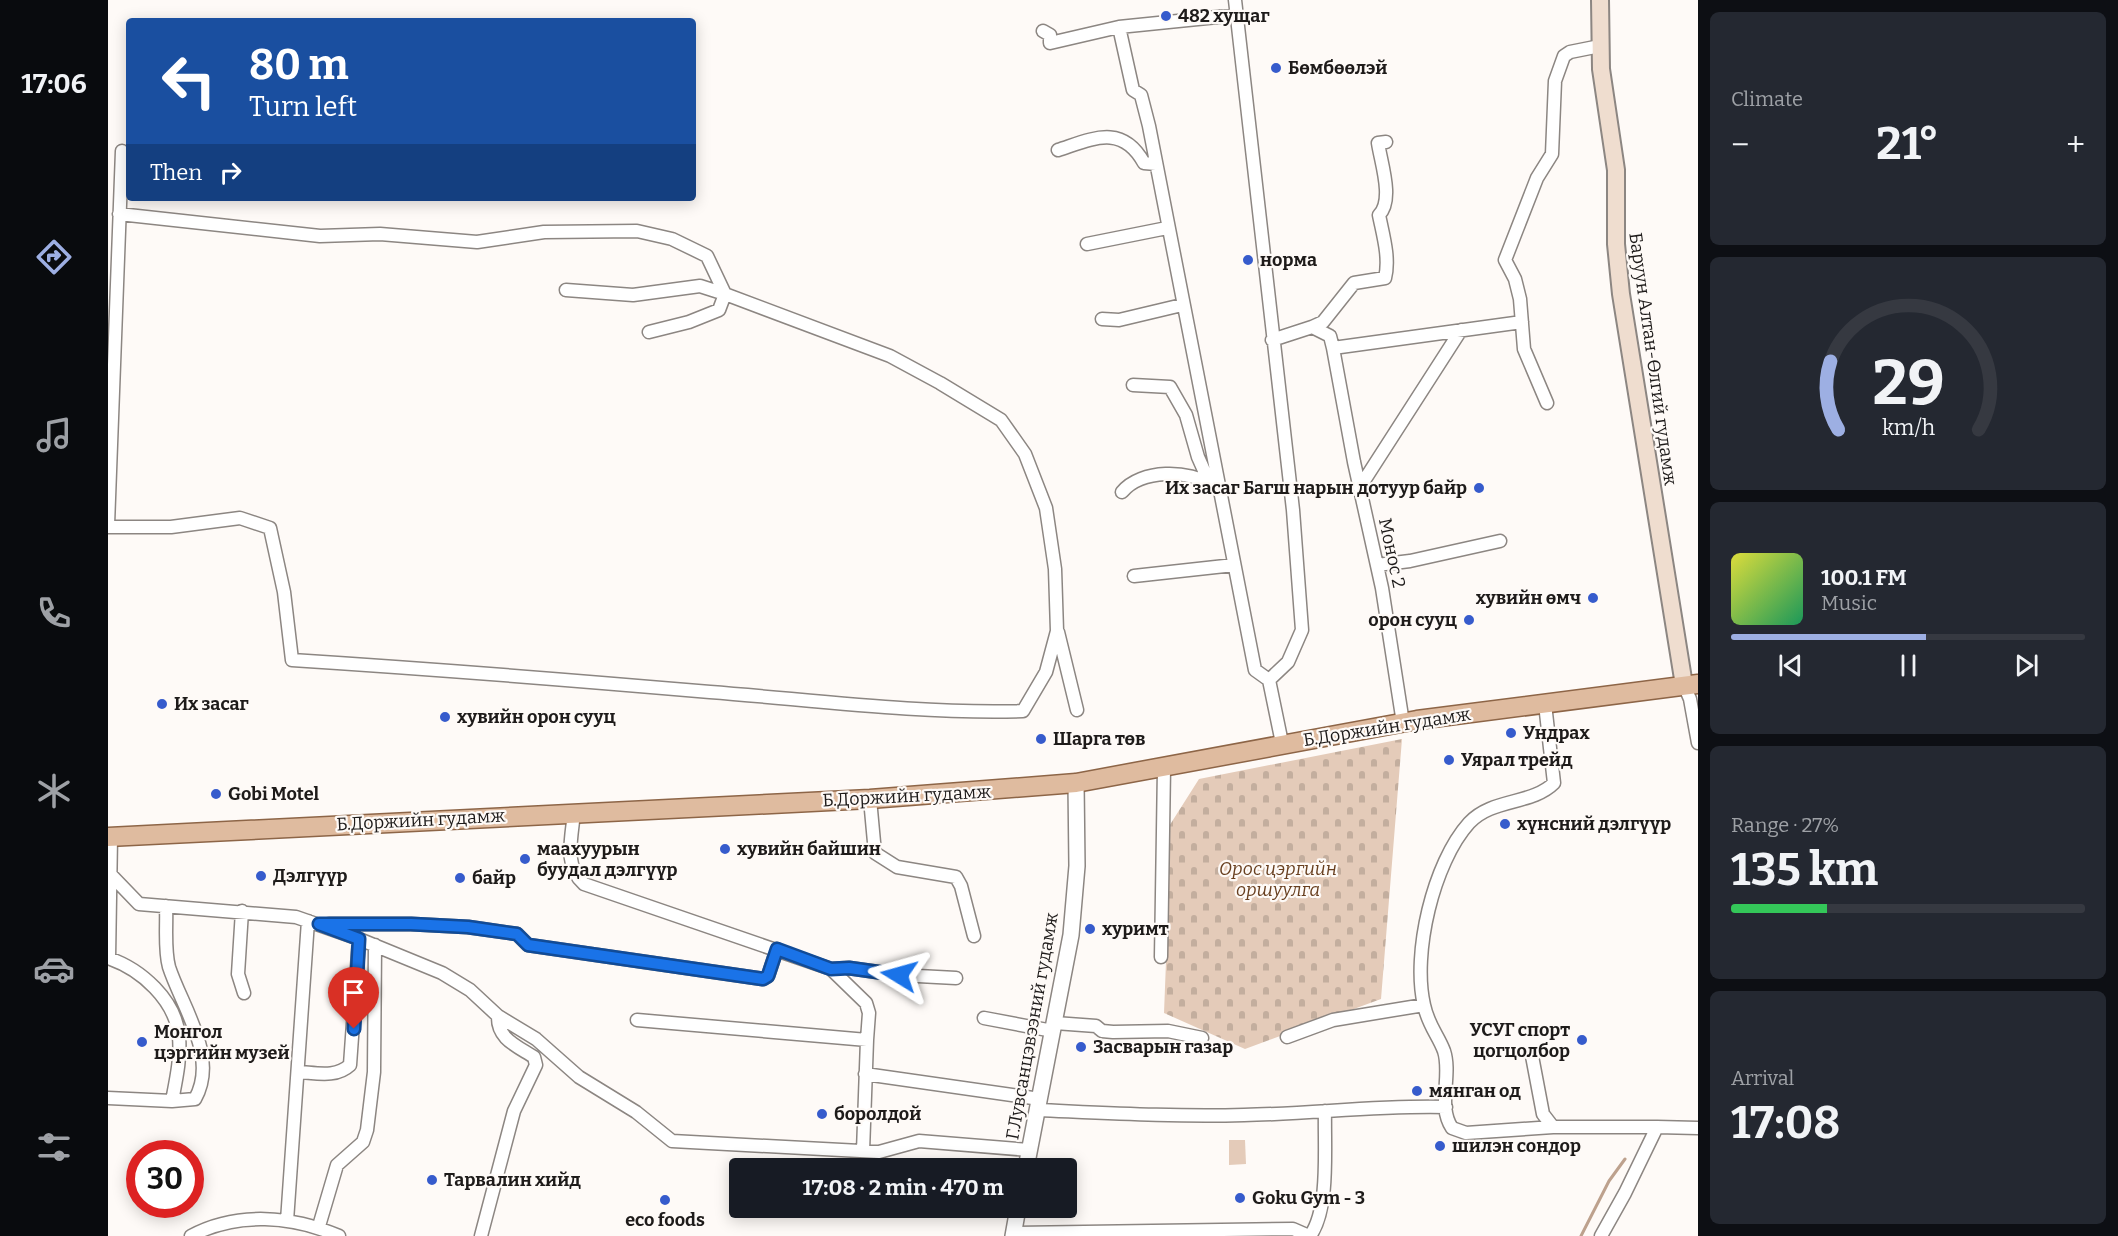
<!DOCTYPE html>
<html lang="en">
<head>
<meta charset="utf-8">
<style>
	:root { --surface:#171b24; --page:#242831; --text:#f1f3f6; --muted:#9ea1a6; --line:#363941; --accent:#9dafe3 }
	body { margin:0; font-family:Bitter,serif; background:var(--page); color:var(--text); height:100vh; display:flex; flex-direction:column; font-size:22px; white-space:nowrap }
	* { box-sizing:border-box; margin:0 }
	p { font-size:20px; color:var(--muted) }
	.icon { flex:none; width:33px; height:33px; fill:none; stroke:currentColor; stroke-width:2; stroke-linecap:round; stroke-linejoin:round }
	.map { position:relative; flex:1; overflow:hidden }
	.panel { display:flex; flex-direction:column; gap:12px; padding:12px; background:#0d0f14; width:420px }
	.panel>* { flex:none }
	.guide { position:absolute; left:18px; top:18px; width:570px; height:183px; border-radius:6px; box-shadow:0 3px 15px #0003; background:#1a4fa0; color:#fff; overflow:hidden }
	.speed { position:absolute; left:18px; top:1140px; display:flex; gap:12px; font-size:30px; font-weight:700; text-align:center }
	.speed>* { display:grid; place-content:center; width:78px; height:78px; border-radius:50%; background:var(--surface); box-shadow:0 3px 15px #0003; line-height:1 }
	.speed .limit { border:9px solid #d22; background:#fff; color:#111 }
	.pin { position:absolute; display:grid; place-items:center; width:51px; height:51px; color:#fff; margin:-62px -26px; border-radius:50% 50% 50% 0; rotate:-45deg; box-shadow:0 0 6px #0007 }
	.pin .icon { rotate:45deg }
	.me { position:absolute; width:66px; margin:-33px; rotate:278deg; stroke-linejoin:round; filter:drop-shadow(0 0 4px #0008) }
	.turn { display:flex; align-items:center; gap:21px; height:126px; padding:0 24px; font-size:27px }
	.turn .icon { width:78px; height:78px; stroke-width:2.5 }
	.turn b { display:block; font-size:42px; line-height:51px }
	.then { display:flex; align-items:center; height:57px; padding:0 24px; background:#0003; gap:12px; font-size:22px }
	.big { font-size:45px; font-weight:700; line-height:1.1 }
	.panel .tile { flex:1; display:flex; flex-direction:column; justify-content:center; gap:9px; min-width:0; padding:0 21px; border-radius:9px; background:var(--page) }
	.panel .dial { align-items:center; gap:0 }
	.dial svg { height:156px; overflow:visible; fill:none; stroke:var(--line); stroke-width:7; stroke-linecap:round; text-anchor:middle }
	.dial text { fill:var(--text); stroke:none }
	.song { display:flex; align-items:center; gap:18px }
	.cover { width:72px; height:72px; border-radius:9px; background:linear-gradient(135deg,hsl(60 70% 55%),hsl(150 70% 35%)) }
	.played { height:6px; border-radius:3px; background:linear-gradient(90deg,var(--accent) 55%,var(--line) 55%) }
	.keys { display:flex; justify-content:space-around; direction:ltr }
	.heat { display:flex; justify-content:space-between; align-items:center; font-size:33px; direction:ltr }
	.charge { height:9px; border-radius:4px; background:linear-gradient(90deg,#34c759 27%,var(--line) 0) }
	.trip { position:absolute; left:621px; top:1158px; width:348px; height:60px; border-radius:6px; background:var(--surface); box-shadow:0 3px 15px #0003; font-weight:700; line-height:60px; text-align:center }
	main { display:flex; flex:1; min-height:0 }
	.tabs { display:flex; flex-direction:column; width:108px; justify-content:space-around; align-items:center; background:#090b0e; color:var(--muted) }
	.tabs .icon { width:42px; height:42px }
	.tabs .selected { color:var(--accent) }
	.tabs b { font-size:27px; color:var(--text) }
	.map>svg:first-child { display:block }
</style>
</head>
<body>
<main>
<nav class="tabs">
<b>17:06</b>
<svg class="icon selected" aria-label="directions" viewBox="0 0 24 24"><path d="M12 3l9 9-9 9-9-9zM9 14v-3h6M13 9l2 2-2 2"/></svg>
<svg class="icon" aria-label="music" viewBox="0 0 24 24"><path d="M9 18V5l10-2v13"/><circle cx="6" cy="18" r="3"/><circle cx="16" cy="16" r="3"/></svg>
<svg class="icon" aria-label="phone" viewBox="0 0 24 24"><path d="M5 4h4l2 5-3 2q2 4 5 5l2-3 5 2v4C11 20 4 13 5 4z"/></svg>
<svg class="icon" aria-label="climate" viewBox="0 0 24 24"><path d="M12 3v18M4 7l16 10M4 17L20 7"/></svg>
<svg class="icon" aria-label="car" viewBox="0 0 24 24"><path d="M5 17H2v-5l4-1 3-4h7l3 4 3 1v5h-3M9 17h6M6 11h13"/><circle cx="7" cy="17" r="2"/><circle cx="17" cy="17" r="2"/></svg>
<svg class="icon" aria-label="filters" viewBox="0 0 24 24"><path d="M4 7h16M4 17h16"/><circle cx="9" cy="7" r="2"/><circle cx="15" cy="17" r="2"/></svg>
</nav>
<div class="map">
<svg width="1590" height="1236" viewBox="0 0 1590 1236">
	<defs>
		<pattern id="cemetery-stones" width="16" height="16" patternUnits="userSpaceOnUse" patternTransform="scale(1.5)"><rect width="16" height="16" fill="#e4cbb9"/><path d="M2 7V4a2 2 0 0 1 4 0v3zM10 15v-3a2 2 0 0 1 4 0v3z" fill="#c3ae9e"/></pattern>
	</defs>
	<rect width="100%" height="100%" fill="#fefaf7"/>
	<path fill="url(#cemetery-stones)" d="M 1294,739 L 1273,999 L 1137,1049 L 1056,1013 L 1059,936 L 1058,831 L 1091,779 Z"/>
	<path fill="#e4cbb9" d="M 1121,1140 L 1137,1140 L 1138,1164 L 1121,1165 Z"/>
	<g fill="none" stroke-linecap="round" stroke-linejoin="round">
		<path stroke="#bda18d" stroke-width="3" d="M 1473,1236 L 1501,1181 L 1517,1159"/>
		<g stroke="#8c8682" stroke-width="15">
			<path id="minor" d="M 1127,0 L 1185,510 L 1194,630 L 1180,662 L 1161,680 L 1174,743
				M 1011,27 L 1025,90 L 1033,95 L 1041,126 L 1147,670 L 1161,680
				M 935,31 L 942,35 L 942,43 L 1011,27 L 1129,15
				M 950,150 C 984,139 1014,123 1036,163 L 1048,164
				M 11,214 L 212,236 L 272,234 L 369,242 L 436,232 L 529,231 L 564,239 L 599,256 L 617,294
				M 979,244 L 1059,228
				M 458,290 L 525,295 L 592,286 L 617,294
				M 994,319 L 1011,320 L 1074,305
				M 1204,327 L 1215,322 L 1246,283 L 1277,278 C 1282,258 1275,235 1271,215 C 1286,200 1273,163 1270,143 L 1278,142
				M 1164,340 L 1204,327 L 1222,336 L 1225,348
				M 1025,385 L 1062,387 L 1078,415 L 1090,457 L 1102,484
				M 1439,403 L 1416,349 L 1412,299 L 1407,279 L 1397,260 L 1429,178 L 1444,154 L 1447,81 L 1456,56 L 1462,52 L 1492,46
				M 1252,487 L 1353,330
				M 1014,492 C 1033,469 1081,469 1105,486
				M 0,525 L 14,151
				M 0,527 L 63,527 L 132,518 L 162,528 L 176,592 L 184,660 C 324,669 463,680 602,692 C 706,700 810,714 915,711 L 938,672 L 949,631 L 947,569 L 938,508 L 917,454 L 893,420 L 832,383 L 782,356 L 617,294 L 611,310 L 581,322 L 541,332
				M 1269,565 L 1302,561 L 1392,541
				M 1026,576 L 1126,565
				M 950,632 L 969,710
				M 1576,685 L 1582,699 L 1590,743
				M 1437,704 L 1446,783 C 1424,805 1384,798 1361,823 C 1325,863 1304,954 1316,1005 C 1320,1025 1330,1035 1336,1051 C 1344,1075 1329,1106 1344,1128 L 1358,1133 L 1445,1127
				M 1295,723 L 1274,588 L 1246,462 L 1225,348 L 1414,322
				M 762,799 L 767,853 L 789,867 L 848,877 L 853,886 L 866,936
				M 466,812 C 464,837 455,866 476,884 L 723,969 L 758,1003 L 761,1013 L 759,1040
				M 4,876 L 31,904 L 188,917 L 251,939 L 334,973 L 362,990 L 390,1016 L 428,1039 L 471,1077 L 528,1112 L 564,1141 L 771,1152 L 811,1141 L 921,1150
				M 58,906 C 59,925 56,949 61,967 C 74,1007 111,1057 87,1099 L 64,1101
				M 134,911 L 130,974 L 136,993
				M 221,924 L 303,924 L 360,927 L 409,934 L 420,945 L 655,979 L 660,976 L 669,949
				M 1053,957 L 1056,768
				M 0,958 C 33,969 68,1000 71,1037 C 73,1058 68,1080 64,1101 L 0,1098
				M 1,958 L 3,837
				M 723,969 L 741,968 L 791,975 L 848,978
				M 876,1018 L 945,1031
				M 529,1020 L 759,1040 L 755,1151
				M 947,1023 L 988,1026 L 994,1031 L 1005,1032 L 1060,1031 L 1094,1038
				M 1179,1037 L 1225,1020 L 1316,1005
				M 1424,1056 L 1435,1114 L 1445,1127 L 1549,1127
				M 190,1072 C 209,1073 228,1078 242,1065 L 251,939
				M 757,1074 L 932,1099
				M 930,1110 C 999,1113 1067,1117 1136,1115 C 1204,1114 1271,1105 1338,1107
				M 179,1221 L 200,921
				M 211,1226 L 229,1165 L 255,1142 L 259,1130 L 266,1072 L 267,945
				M 905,1233 L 1185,1229 L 1201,1236
				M 83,1236 C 129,1211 185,1216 231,1236
				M 373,1236 L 406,1111 L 428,1065 L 426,1057 C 409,1046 389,1039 390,1016
				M 1202,1236 C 1222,1208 1216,1147 1217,1111
				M 1493,1236 L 1517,1193 L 1549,1127 L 1590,1128"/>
		</g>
		<g stroke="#8c8682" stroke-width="18">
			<path id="tertiary" d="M 918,1168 L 963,935 L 969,866 L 968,783
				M 905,1236 L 910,1208"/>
		</g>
		<g stroke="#8c8682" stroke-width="20">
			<path id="secondary" d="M 1492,0 L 1493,69 L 1508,170 L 1508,244 L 1513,294 L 1576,685"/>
		</g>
		<g stroke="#8d6547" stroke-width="21">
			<path id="primary" d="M 0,837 L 762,799 L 968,783 L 1309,720 L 1590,684"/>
		</g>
		<use href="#minor" stroke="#fff" stroke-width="12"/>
		<use href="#tertiary" stroke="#fff" stroke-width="15"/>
		<use href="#secondary" stroke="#efddcf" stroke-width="16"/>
		<use href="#primary" stroke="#dfbb9f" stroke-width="18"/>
	</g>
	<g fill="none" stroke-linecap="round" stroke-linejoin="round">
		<g stroke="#114b97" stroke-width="15">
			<path id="route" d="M 246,1029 L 251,939 L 211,924 L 303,924 L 360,927 L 409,934 L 420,945 L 655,979 L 660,976 L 669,949 L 723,969 L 741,968 L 791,975"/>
		</g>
		<use href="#route" stroke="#1a73e8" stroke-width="10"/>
	</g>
	<g fill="#365bcc" stroke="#fefaf7" stroke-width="2">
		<circle cx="1058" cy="16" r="6"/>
		<circle cx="1168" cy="68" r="6"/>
		<circle cx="1140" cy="260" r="6"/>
		<circle cx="1371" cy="488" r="6"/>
		<circle cx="1485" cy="598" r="6"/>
		<circle cx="1361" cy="620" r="6"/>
		<circle cx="54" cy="704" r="6"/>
		<circle cx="337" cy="717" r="6"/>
		<circle cx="1403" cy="733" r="6"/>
		<circle cx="933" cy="739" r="6"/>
		<circle cx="1341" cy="760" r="6"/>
		<circle cx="108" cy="794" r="6"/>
		<circle cx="1397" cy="824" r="6"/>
		<circle cx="617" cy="849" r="6"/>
		<circle cx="417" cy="859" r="6"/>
		<circle cx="153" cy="876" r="6"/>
		<circle cx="352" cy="878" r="6"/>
		<circle cx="982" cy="929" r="6"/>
		<circle cx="1474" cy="1040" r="6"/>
		<circle cx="34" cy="1042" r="6"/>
		<circle cx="973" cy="1047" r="6"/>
		<circle cx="1309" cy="1091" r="6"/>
		<circle cx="714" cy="1114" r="6"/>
		<circle cx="1332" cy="1146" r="6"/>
		<circle cx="324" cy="1180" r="6"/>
		<circle cx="1132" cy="1198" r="6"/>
		<circle cx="557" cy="1200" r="6"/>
	</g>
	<g text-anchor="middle" stroke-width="4.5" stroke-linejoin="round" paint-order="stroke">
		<g font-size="18" font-weight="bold" fill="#1e1b1a" stroke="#fefaf7" text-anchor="start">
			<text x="1070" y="22">482 хущаг</text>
			<text x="1180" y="74">Бөмбөөлэй</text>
			<text x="1152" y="266">норма</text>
			<text x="1359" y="494" text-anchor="end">Их засаг Багш нарын дотуур байр</text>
			<text x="1473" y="604" text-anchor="end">хувийн өмч</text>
			<text x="1349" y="626" text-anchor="end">орон сууц</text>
			<text x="66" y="710">Их засаг</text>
			<text x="349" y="723">хувийн орон сууц</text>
			<text x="1415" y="739">Ундрах</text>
			<text x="945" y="745">Шарга төв</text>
			<text x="1353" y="766">Уярал трейд</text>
			<text x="120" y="800">Gobi Motel</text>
			<text x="1409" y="830">хүнсний дэлгүүр</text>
			<text x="429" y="855">маахуурын<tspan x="429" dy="21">буудал дэлгүүр</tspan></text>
			<text x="629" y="855">хувийн байшин</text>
			<text x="165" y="882">Дэлгүүр</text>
			<text x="364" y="884">байр</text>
			<text x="994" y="935">хуримт</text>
			<text x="1462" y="1036" text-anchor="end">УСУГ спорт<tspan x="1462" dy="21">цогцолбор</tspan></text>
			<text x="46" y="1038">Монгол<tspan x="46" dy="21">цэргийн музей</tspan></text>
			<text x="985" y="1053">Засварын газар</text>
			<text x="1321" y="1097">мянган од</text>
			<text x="726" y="1120">боролдой</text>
			<text x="1344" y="1152">шилэн сондор</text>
			<text x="336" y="1186">Тарвалин хийд</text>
			<text x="1144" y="1204">Goku Gym - 3</text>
			<text x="557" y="1226" text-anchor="middle">eco foods</text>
		</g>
		<g font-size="18" fill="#1e1b1a" stroke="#fefaf7">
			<text transform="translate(1545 359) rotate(82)" y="6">Баруун Алтан-Өлгий гудамж</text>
			<text transform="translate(1284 553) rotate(78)" y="6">Монос 2</text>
			<text transform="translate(1279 727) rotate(-9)" y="6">Б.Доржийн гудамж</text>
			<text transform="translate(799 796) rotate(-3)" y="6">Б.Доржийн гудамж</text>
			<text transform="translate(313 820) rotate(-3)" y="6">Б.Доржийн гудамж</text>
			<text transform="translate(924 1026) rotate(-80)" y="6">Г.Лувсанцэвээний гудамж</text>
		</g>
		<g font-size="18" font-style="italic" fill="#683f1f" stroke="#fefaf7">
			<text x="1170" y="875">Орос цэргийн<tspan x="1170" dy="21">оршуулга</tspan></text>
		</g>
	</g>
</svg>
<div class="speed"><div class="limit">30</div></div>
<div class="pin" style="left:246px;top:1029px;background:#d93025"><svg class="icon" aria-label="arrive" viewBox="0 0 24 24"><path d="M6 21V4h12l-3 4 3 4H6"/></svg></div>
<svg class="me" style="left:791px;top:975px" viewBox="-20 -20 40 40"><path d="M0-17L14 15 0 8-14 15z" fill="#1a73e8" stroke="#fff" stroke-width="4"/></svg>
<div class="trip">17:08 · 2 min · 470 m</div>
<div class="guide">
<div class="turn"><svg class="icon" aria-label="left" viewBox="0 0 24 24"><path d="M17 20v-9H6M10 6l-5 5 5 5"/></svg><div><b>80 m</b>Turn left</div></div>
<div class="then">Then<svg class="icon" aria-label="right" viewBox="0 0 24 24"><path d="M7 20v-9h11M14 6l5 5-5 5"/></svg></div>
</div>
</div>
<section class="panel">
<div class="tile"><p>Climate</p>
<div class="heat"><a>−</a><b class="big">21°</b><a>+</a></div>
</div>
<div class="tile dial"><svg viewBox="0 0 100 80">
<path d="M14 69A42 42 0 1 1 86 69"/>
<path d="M14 69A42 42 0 0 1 10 34" stroke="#9dafe3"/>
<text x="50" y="56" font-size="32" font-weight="700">29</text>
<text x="50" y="72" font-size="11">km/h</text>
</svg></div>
<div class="tile">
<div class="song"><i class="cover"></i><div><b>100.1 FM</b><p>Music</p></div></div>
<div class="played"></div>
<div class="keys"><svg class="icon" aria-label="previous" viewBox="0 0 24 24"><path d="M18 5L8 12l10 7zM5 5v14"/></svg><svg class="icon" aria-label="pause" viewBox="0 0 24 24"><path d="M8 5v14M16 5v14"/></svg><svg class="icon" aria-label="next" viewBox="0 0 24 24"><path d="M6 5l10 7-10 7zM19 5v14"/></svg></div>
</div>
<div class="tile"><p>Range · 27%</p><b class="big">135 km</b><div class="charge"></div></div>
<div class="tile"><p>Arrival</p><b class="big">17:08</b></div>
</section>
</main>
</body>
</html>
